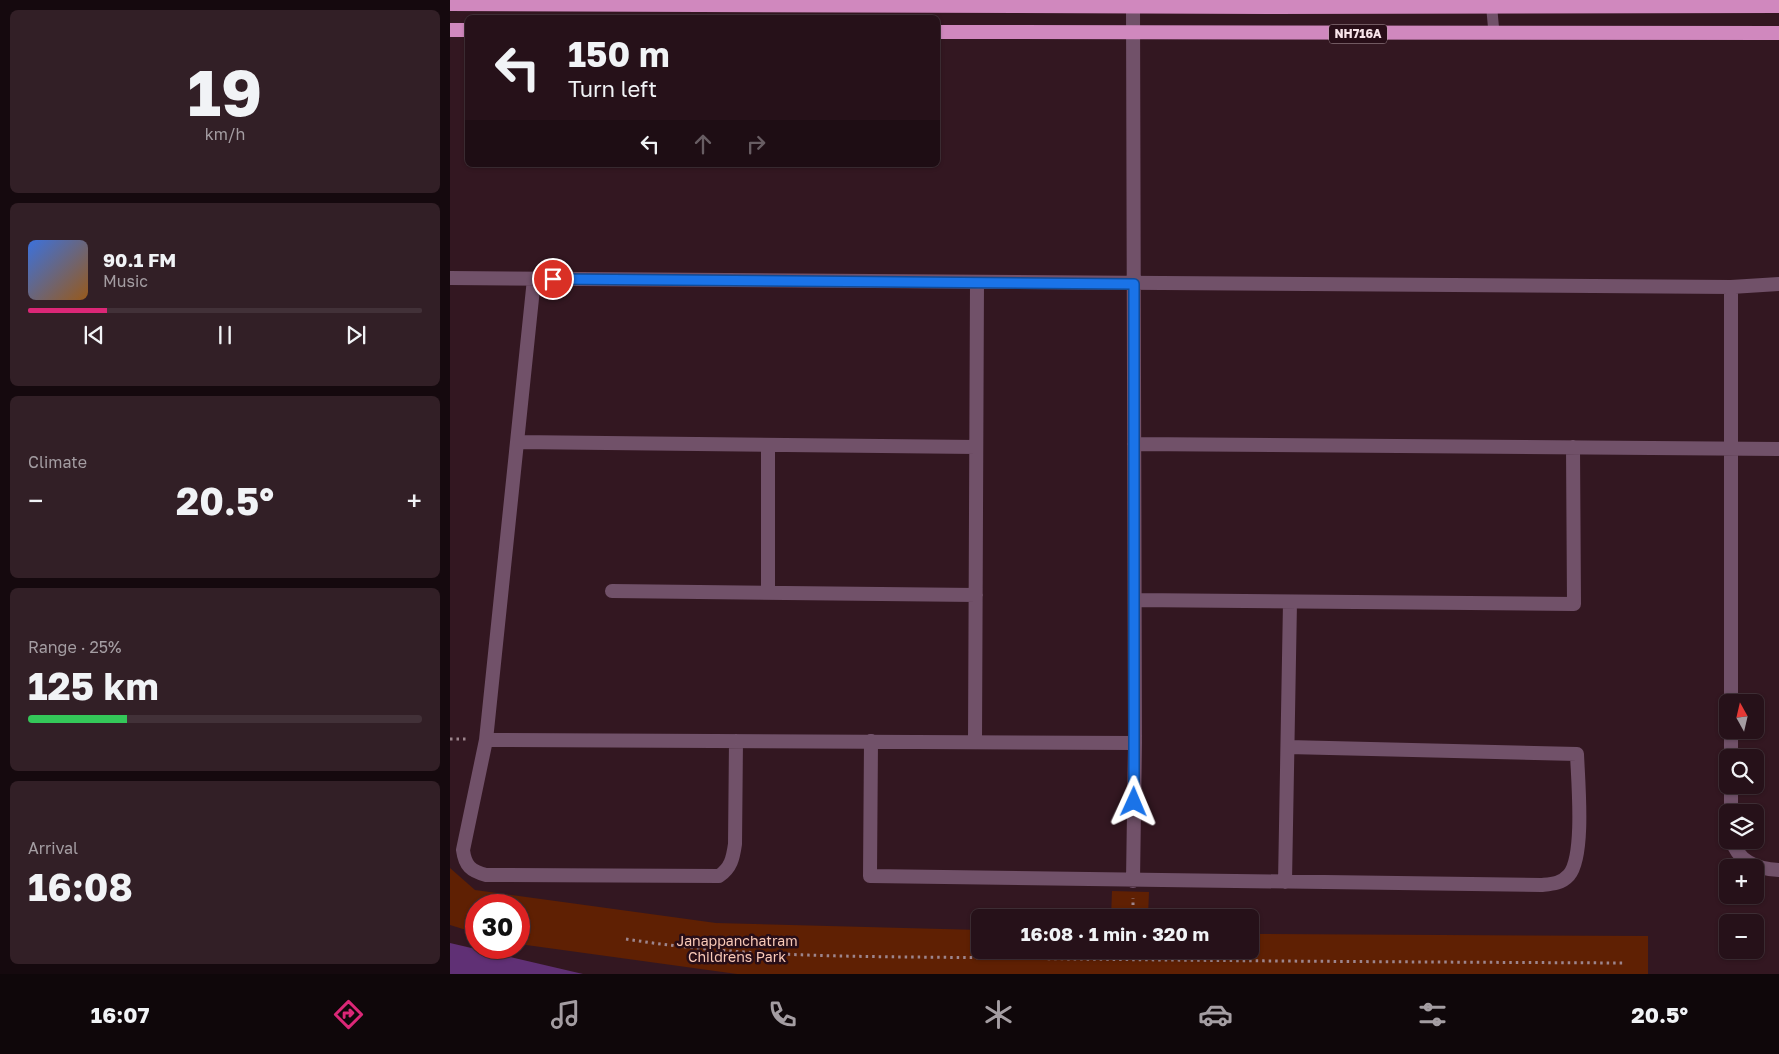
<!DOCTYPE html>
<html lang="en">
<head>
<meta charset="utf-8">
<style>
	:root { --surface:#261119; --page:#321f26; --text:#f1f3f6; --muted:#a49da2; --line:#423138; --accent:#db2777 }
	body { margin:0; font-family:"Golos Text",sans-serif; background:var(--page); color:var(--text); height:100vh; display:flex; flex-direction:column; font-size:19px; white-space:nowrap }
	* { box-sizing:border-box; margin:0 }
	p { font-size:16px; color:var(--muted) }
	.icon { flex:none; width:28px; height:28px; fill:none; stroke:currentColor; stroke-width:2; stroke-linecap:round; stroke-linejoin:round }
	.map { position:relative; flex:1; overflow:hidden }
	.side { display:flex; flex-direction:column; gap:10px; padding:10px; background:#15090e; width:450px }
	.side>* { flex:none }
	.top-card { position:absolute; left:15px; top:15px; width:475px; height:152px; border-radius:8px; box-shadow:0 1px 4px #0004,0 0 0 1px var(--line); background:#261119; color:var(--text); overflow:hidden }
	.needle { width:32px; rotate:352deg }
	.buttons { position:absolute; left:1269px; top:694px; display:grid; gap:10px }
	.buttons a { display:grid; place-items:center; width:45px; height:45px; border-radius:8px; background:var(--surface); box-shadow:0 1px 4px #0004,0 0 0 1px var(--line); font-size:25px }
	.speed { position:absolute; left:15px; top:894px; display:flex; gap:10px; font-size:25px; font-weight:700; text-align:center }
	.speed>* { display:grid; place-content:center; width:65px; height:65px; border-radius:50%; background:var(--surface); box-shadow:0 1px 4px #0004,0 0 0 1px var(--line); line-height:1 }
	.speed .limit { border:8px solid #d22; background:#fff; color:#111 }
	.pin { position:absolute; display:grid; place-items:center; width:42px; height:42px; color:#fff; margin:-21px; border:2px solid #fff; border-radius:50%; box-shadow:0 1px 5px #0007 }
	.me { position:absolute; width:55px; margin:-28px; rotate:1deg; stroke-linejoin:round; filter:drop-shadow(0 0 4px #0008) }
	.turn { display:flex; align-items:center; gap:18px; height:105px; padding:0 20px; font-size:22px }
	.turn .icon { width:65px; height:65px; stroke-width:2.5 }
	.turn b { display:block; font-size:35px; line-height:42px }
	.lanes { display:flex; align-items:center; height:48px; padding:0 20px; background:#0003; justify-content:center; gap:25px; direction:ltr }
	.lanes .off { opacity:.35 }
	.big { font-size:38px; font-weight:700; line-height:1.1 }
	.side .tile { flex:1; display:flex; flex-direction:column; justify-content:center; gap:8px; min-width:0; padding:0 18px; border-radius:8px; background:var(--page) }
	.side .dial { align-items:center; gap:0 }
	.dial b { font-size:65px; line-height:1 }
	.song { display:flex; align-items:center; gap:15px }
	.cover { width:60px; height:60px; border-radius:8px; background:linear-gradient(135deg,hsl(220 70% 55%),hsl(30 70% 35%)) }
	.played { height:5px; border-radius:2px; background:linear-gradient(90deg,var(--accent) 20%,var(--line) 20%) }
	.keys { display:flex; justify-content:space-around; direction:ltr }
	.heat { display:flex; justify-content:space-between; align-items:center; font-size:28px; direction:ltr }
	.charge { height:8px; border-radius:4px; background:linear-gradient(90deg,#34c759 25%,var(--line) 0) }
	.trip { position:absolute; left:521px; top:909px; width:288px; height:50px; border-radius:8px; background:var(--surface); box-shadow:0 1px 4px #0004,0 0 0 1px var(--line); font-weight:700; line-height:50px; text-align:center }
	.tabs { display:flex; height:80px; justify-content:space-around; align-items:center; background:#0f070a; color:var(--muted) }
	.tabs .icon { width:35px; height:35px }
	.tabs .selected { color:var(--accent) }
	.tabs b { font-size:22px; color:var(--text) }
	main { display:flex; flex:1; min-height:0 }
	.map>svg:first-child { display:block }
</style>
</head>
<body>
<main>
<section class="side">
<div class="tile dial"><b>19</b><p>km/h</p></div>
<div class="tile">
<div class="song"><i class="cover"></i><div><b>90.1 FM</b><p>Music</p></div></div>
<div class="played"></div>
<div class="keys"><svg class="icon" aria-label="previous" viewBox="0 0 24 24"><path d="M18 5L8 12l10 7zM5 5v14"/></svg><svg class="icon" aria-label="pause" viewBox="0 0 24 24"><path d="M8 5v14M16 5v14"/></svg><svg class="icon" aria-label="next" viewBox="0 0 24 24"><path d="M6 5l10 7-10 7zM19 5v14"/></svg></div>
</div>
<div class="tile"><p>Climate</p>
<div class="heat"><a>−</a><b class="big">20.5°</b><a>+</a></div>
</div>
<div class="tile"><p>Range · 25%</p><b class="big">125 km</b><div class="charge"></div></div>
<div class="tile"><p>Arrival</p><b class="big">16:08</b></div>
</section>
<div class="map">
<svg width="1329" height="974" viewBox="0 0 1329 974">
	<rect width="100%" height="100%" fill="#331721"/>
	<path fill="#5f2003" d="M 0,868 L 25,890 L 266,923 L 530,930 L 530,950 L 800,950 L 800,934 L 1198,936 L 1198,974 L 287,974 L 69,944 L 69,905 L 26,905 L 26,933 L 0,925 Z
		M 662,891 L 699,892 L 698,917 L 661,917 Z"/>
	<path fill="#603075" d="M 0,943 L 133,974 L 0,974 Z"/>
	<g fill="none" stroke-linecap="round" stroke-linejoin="round">
		<path stroke="#9d858d" stroke-width="3" stroke-dasharray="2.5 4" stroke-linecap="butt" d="M 0,739 L 19,739
			M 683,918 L 683,898
			M 176,939 C 300,959 426,956 551,958 C 759,961 967,962 1174,963
			M 682,960 L 682,950"/>
		<path stroke="#715169" stroke-width="11" d="M 1041,0 L 1044,33"/>
		<path stroke="#715169" stroke-width="14" d="M 683,7 L 685,743 L 683,881
			M 0,278 L 1281,287 L 1329,284
			M 84,279 L 36,740 L 13,850 C 15,866 21,871 36,875 L 269,876 C 281,868 283,858 285,844 L 286,741
			M 1281,287 L 1281,702
			M 67,442 L 526,447
			M 684,444 L 1329,449
			M 162,591 L 526,595
			M 318,593 L 318,445
			M 685,600 L 1124,604 L 1123,447
			M 1281,730 L 1281,758
			M 36,740 L 685,743
			M 421,741 L 420,876 L 1091,885 C 1101,884 1111,884 1119,875 C 1135,856 1128,781 1127,754 L 838,747
			M 525,742 L 527,283
			M 1281,785 L 1281,812
			M 1282,840 C 1288,862 1308,869 1329,870
			M 835,882 L 840,602"/>
		<path stroke="#d088be" stroke-width="14" d="M 0,4 L 815,7 L 1329,6
			M 0,30 L 18,30
			M 488,32 L 1329,33"/>
	</g>
	<g fill="none" stroke-linecap="round" stroke-linejoin="round">
		<g stroke="#114b97" stroke-width="12">
			<path id="route" d="M 103,279 L 684,284 L 684,802"/>
		</g>
		<use href="#route" stroke="#1a73e8" stroke-width="9"/>
	</g>
	<g text-anchor="middle" stroke-width="5" stroke-linejoin="round" paint-order="stroke">
		<rect fill="#280e18" stroke="#baa4ab" stroke-width="1" x="879" y="24.5" width="58" height="19" rx="4"/>
		<g font-size="12" font-weight="bold" fill="#f8e4ea">
			<text x="908" y="38">NH716A</text>
		</g>
		<g font-size="14" fill="#facab8" stroke="#280e18">
			<text x="287" y="946">Janappanchatram<tspan x="287" dy="16">Childrens Park</tspan></text>
		</g>
	</g>
</svg>
<div class="buttons">
<a><svg class="needle" viewBox="-14 -14 28 28"><path d="M0-13l5 13h-10z" fill="#e53935"/><path d="M0 13l5-13h-10z" fill="#a49da2"/></svg></a>
<a><svg class="icon" aria-label="search" viewBox="0 0 24 24"><circle cx="10" cy="10" r="6"/><path d="M15 15l6 6"/></svg></a>
<a><svg class="icon" aria-label="layers" viewBox="0 0 24 24"><path d="M12 4l9 5-9 5-9-5zM3 14l9 5 9-5"/></svg></a>
<a>+</a>
<a>−</a>
</div>
<div class="speed"><div class="limit">30</div></div>
<div class="pin" style="left:103px;top:279px;background:#d93025"><svg class="icon" aria-label="arrive" viewBox="0 0 24 24"><path d="M6 21V4h12l-3 4 3 4H6"/></svg></div>
<svg class="me" style="left:684px;top:802px" viewBox="-20 -20 40 40"><path d="M0-17L14 15 0 8-14 15z" fill="#1a73e8" stroke="#fff" stroke-width="4"/></svg>
<div class="trip">16:08 · 1 min · 320 m</div>
<div class="top-card">
<div class="turn"><svg class="icon" aria-label="left" viewBox="0 0 24 24"><path d="M17 20v-9H6M10 6l-5 5 5 5"/></svg><div><b>150 m</b>Turn left</div></div>
<div class="lanes"><svg class="icon" aria-label="left" viewBox="0 0 24 24"><path d="M17 20v-9H6M10 6l-5 5 5 5"/></svg><svg class="icon off" aria-label="ahead" viewBox="0 0 24 24"><path d="M12 20V5M6 11l6-6 6 6"/></svg><svg class="icon off" aria-label="right" viewBox="0 0 24 24"><path d="M7 20v-9h11M14 6l5 5-5 5"/></svg></div>
</div>
</div>
</main>
<nav class="tabs">
<b>16:07</b>
<svg class="icon selected" aria-label="directions" viewBox="0 0 24 24"><path d="M12 3l9 9-9 9-9-9zM9 14v-3h6M13 9l2 2-2 2"/></svg>
<svg class="icon" aria-label="music" viewBox="0 0 24 24"><path d="M9 18V5l10-2v13"/><circle cx="6" cy="18" r="3"/><circle cx="16" cy="16" r="3"/></svg>
<svg class="icon" aria-label="phone" viewBox="0 0 24 24"><path d="M5 4h4l2 5-3 2q2 4 5 5l2-3 5 2v4C11 20 4 13 5 4z"/></svg>
<svg class="icon" aria-label="climate" viewBox="0 0 24 24"><path d="M12 3v18M4 7l16 10M4 17L20 7"/></svg>
<svg class="icon" aria-label="car" viewBox="0 0 24 24"><path d="M5 17H2v-5l4-1 3-4h7l3 4 3 1v5h-3M9 17h6M6 11h13"/><circle cx="7" cy="17" r="2"/><circle cx="17" cy="17" r="2"/></svg>
<svg class="icon" aria-label="filters" viewBox="0 0 24 24"><path d="M4 7h16M4 17h16"/><circle cx="9" cy="7" r="2"/><circle cx="15" cy="17" r="2"/></svg>
<b>20.5°</b>
</nav>
</body>
</html>
